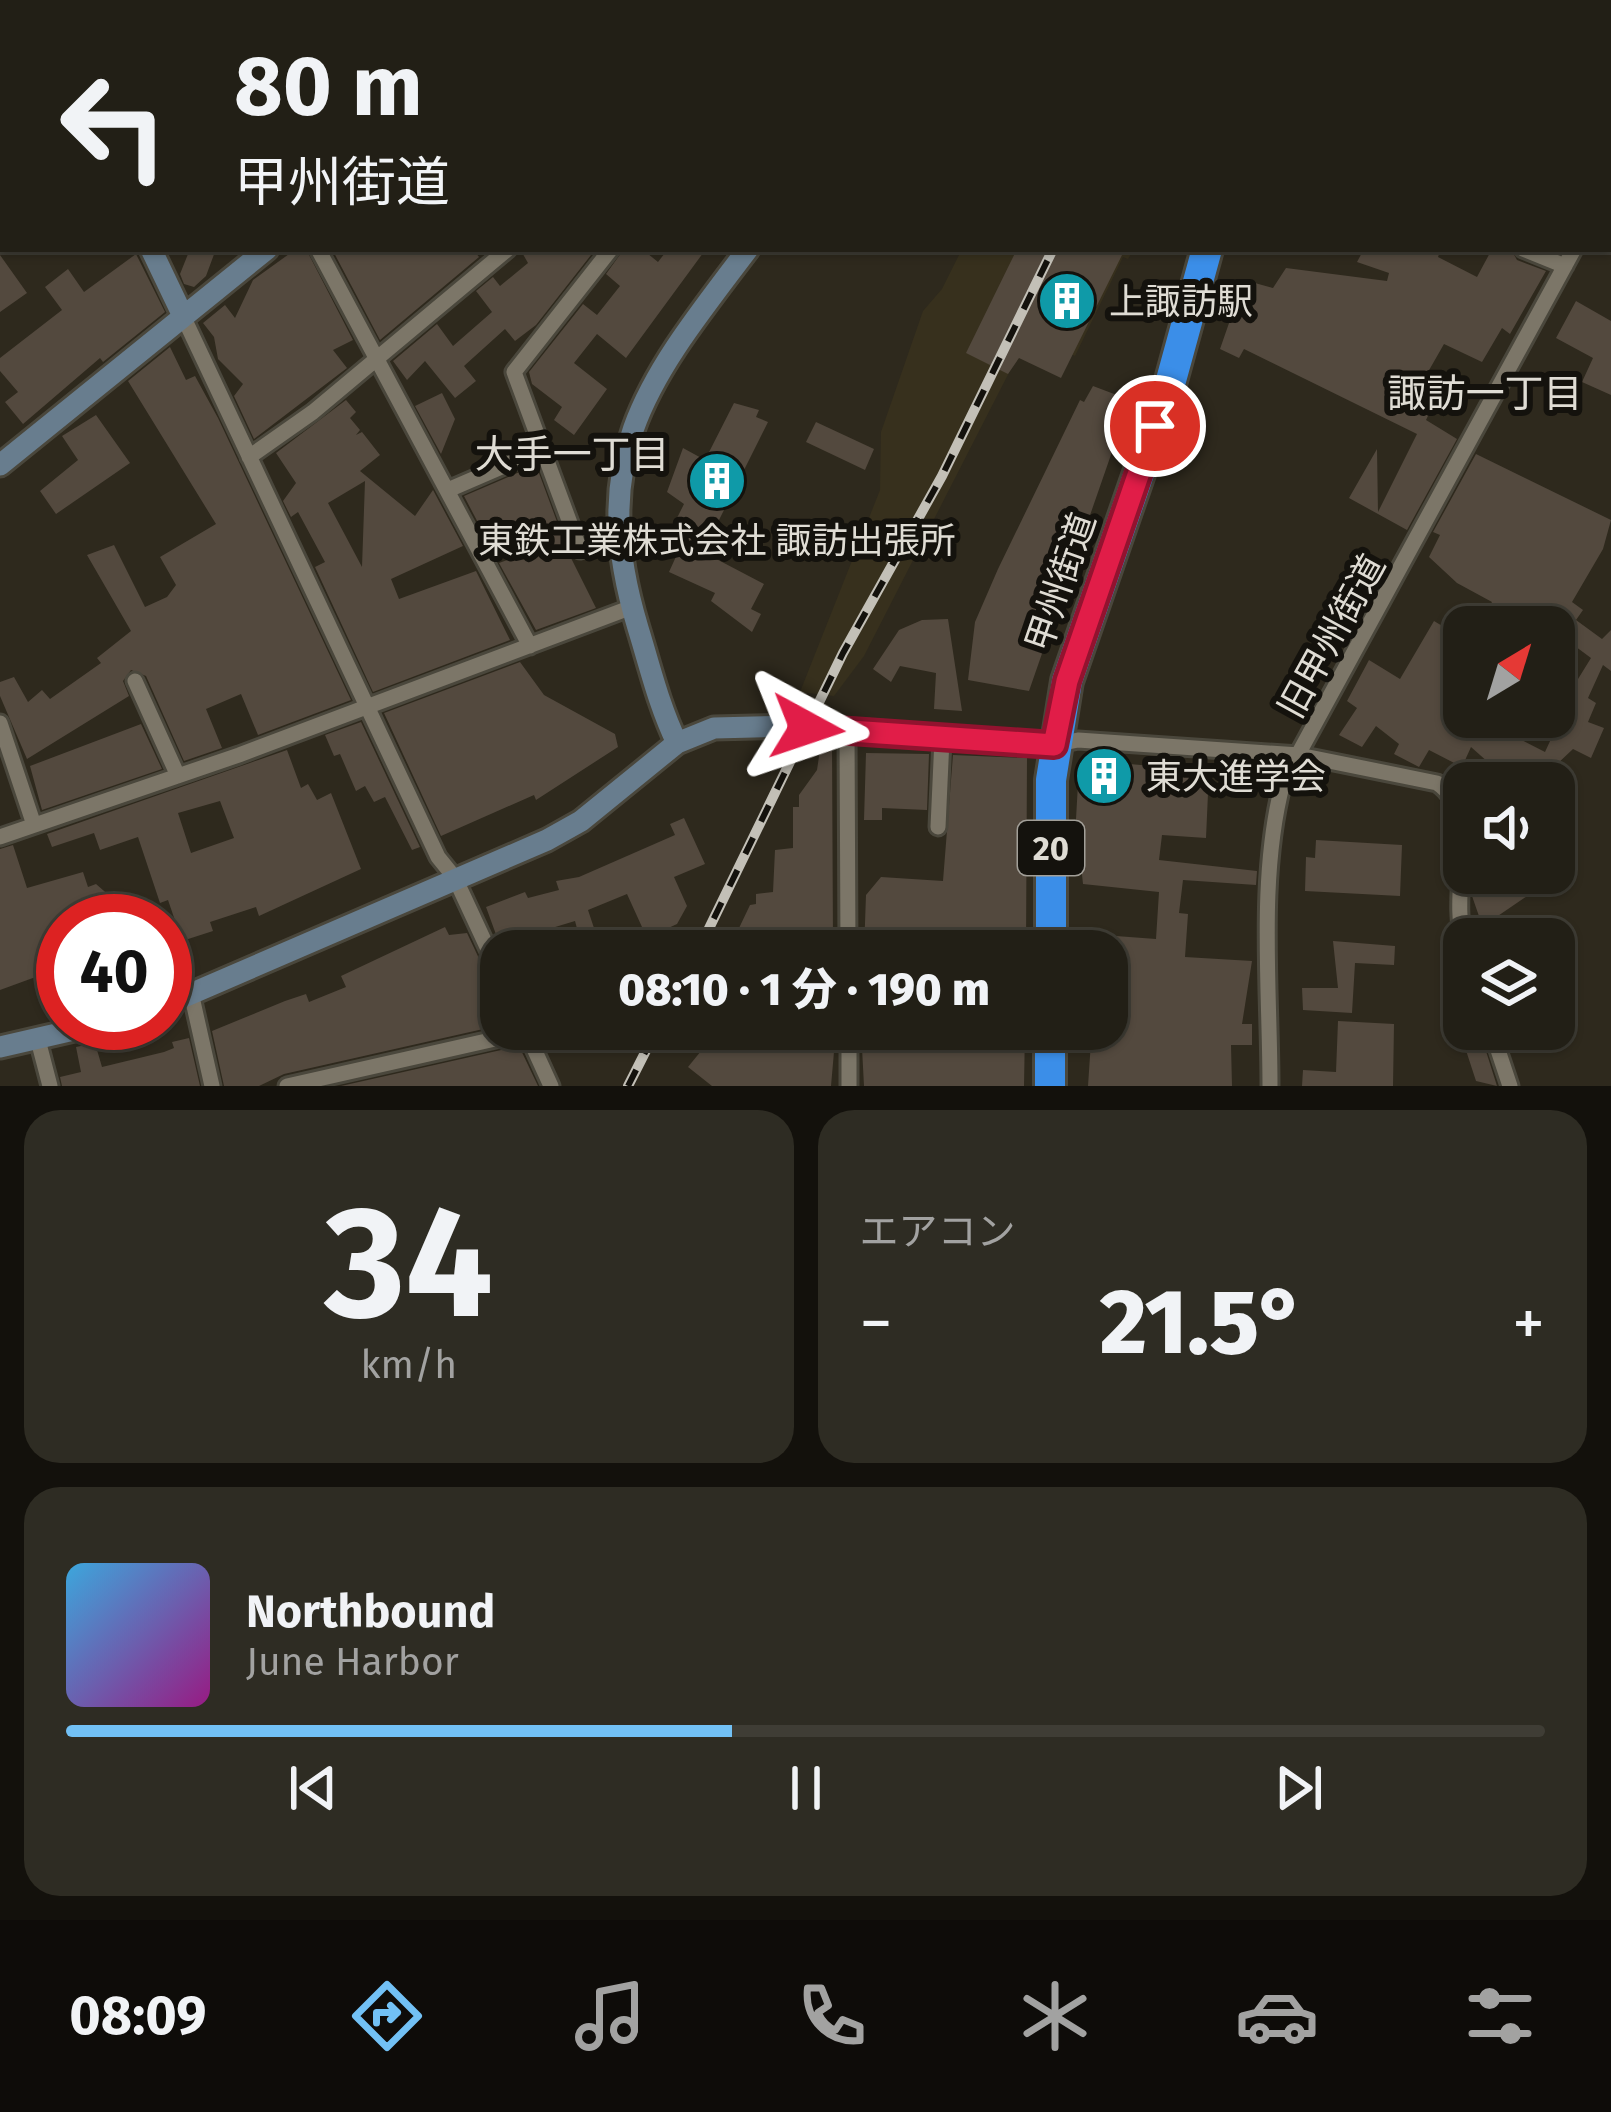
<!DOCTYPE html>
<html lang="ja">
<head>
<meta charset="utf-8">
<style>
	:root { --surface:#221f16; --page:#2e2c23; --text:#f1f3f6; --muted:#a2a2a1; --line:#3f3d35; --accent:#72c1f5 }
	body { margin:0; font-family:"Fira Sans","Noto Sans JP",sans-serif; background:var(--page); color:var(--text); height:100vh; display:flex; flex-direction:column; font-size:45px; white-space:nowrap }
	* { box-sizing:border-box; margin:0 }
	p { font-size:39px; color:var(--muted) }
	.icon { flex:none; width:66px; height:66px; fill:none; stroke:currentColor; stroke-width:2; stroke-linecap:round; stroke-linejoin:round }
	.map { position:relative; height:1086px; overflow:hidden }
	.details { display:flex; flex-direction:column; gap:24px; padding:24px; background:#13110c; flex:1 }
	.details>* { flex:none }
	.top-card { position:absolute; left:0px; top:0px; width:1611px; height:252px; box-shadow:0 3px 9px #0004,0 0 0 3px var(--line); background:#221f16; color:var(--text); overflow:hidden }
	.needle { width:78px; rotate:38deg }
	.tools { position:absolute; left:1443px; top:606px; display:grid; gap:24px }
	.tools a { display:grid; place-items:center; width:132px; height:132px; border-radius:24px; background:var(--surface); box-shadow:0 3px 9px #0004,0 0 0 3px var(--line); font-size:60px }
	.speed { position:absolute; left:36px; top:894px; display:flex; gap:24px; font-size:60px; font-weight:700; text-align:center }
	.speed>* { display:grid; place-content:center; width:156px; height:156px; border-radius:50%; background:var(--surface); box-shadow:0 3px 9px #0004,0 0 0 3px var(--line); line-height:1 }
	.speed .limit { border:18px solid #d22; background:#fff; color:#111 }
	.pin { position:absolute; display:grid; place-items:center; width:102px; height:102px; color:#fff; margin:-51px; border:6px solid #fff; border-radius:50%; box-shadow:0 3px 12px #0007 }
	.me { position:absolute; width:132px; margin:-66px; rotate:95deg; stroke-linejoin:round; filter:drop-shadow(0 0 9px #0008) }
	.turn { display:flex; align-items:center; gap:42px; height:252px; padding:0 36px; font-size:54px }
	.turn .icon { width:156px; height:156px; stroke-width:2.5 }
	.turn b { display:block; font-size:84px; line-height:102px }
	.big { font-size:90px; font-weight:800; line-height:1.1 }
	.details .card { flex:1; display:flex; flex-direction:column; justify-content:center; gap:18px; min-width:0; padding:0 42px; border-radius:36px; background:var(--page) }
	.details .dial { align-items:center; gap:0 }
	.dial b { font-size:156px; line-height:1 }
	.song { display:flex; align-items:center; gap:36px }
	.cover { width:144px; height:144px; border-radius:18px; background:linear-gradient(135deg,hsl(200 70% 55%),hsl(310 70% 35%)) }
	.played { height:12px; border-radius:6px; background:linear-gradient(90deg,var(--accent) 45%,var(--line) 45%) }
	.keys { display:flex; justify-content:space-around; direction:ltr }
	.heat { display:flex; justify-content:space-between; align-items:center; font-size:66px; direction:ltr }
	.details .tiles { flex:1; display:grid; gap:24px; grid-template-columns:1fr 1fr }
	.card:last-child { grid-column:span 2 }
	.trip { position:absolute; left:480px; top:930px; width:648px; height:120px; border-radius:36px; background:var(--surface); box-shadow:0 3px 9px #0004,0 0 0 3px var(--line); font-weight:800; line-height:120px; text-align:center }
	.tab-bar { display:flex; height:192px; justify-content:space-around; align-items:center; background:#0e0c09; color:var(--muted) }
	.tab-bar .icon { width:84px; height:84px }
	.tab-bar .current { color:var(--accent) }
	.tab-bar b { font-size:54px; color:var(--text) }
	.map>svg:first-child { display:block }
</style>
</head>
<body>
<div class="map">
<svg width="1611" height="1086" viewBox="0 0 1611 1086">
	<rect width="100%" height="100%" fill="#2e291d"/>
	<path fill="#37301d" d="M 962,249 L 1134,249 L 1128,259 L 1123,257 L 1075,356 L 1034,337 L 1018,355 L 864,656 L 834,696 L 800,692 L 880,490 L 881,432 L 923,311 L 942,289 Z"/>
	<path fill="#53493e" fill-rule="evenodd" d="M 190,249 L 216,249 L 206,276 L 194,287 L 184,284 L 180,274 Z
		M 296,249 L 306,249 L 353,340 L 333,350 L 347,368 L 254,439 L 234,396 L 243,384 L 218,359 L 214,337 L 203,323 L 225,305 L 235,318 L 253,280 Z
		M 332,249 L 473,249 L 479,257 L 380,340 Z
		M 520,249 L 587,249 L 591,255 L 536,325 L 515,341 L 505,329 L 464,366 L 476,381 L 455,398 L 425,361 L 407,380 L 393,361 L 437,324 L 453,346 L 492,312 L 476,291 L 493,277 L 500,286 L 528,263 Z
		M 624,249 L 642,249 L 658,262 L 668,249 L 706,249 L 626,358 L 597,334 L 574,363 L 607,389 L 574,435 L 554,420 L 562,407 L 532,384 L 529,372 L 583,304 L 597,315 L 620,286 L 606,274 Z
		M 1017,249 L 1125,249 L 1061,378 L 1019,358 L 1008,374 L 966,353 Z
		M 1364,249 L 1441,249 L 1438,257 L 1477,277 L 1492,249 L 1511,249 L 1517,260 L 1546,271 L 1510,334 L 1502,328 L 1482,362 L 1444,344 L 1428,372 L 1445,381 L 1426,420 L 1457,439 L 1407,530 L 1349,498 L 1377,449 L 1378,512 L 1417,434 L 1244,349 L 1239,358 L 1220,349 L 1244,280 L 1273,288 L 1286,268 L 1387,281 L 1389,273 L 1357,262 Z
		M 136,254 L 165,312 L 103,362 L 100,358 L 23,424 L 5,402 L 18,392 L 0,371 L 0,358 L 62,310 L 45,287 L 68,269 L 84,292 Z
		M 0,255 L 27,293 L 0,312 Z
		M 1576,301 L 1611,321 L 1611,395 L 1582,382 L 1593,358 L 1556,338 Z
		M 170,347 L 186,380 L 195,376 L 218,418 L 351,700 L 258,735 L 241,694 L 206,709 L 222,748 L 184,761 L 146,676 L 131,670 L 123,681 L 129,696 L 27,759 L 0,696 L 0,682 L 14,677 L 28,702 L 42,690 L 50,699 L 101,663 L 97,658 L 131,631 L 87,555 L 114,545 L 145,607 L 167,597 L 176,585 L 160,557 L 216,524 L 128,381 Z
		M 1093,386 L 1130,400 L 1029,691 L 968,680 L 975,622 L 998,569 L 1080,400 L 1084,402 Z
		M 442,393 L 455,419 L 441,454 L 415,406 Z
		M 346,400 L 356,412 L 350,418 L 360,430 L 356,435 L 362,432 L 380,455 L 360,471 L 415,516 L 433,490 L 463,546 L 391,579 L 399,599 L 476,571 L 510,640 L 373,692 L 315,567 L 325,562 L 298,512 L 291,517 L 283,501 L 296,483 L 276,453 ZM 365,481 L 362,567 L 328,503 Z
		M 734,403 L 759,410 L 756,417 L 768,422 L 703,552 L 764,584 L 751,609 L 761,614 L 752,632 L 711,601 L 715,593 L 669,572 L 679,550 L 666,540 L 684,504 L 667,492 L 683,448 L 705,460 Z
		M 96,415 L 130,463 L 56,514 L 40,491 L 78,460 L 62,436 Z
		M 816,422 L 874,449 L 865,470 L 806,442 Z
		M 1476,454 L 1611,520 L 1603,549 L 1572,602 L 1583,610 L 1576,620 L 1602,639 L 1611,630 L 1611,671 L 1603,665 L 1588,698 L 1596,703 L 1588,722 L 1604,728 L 1591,758 L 1573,749 L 1537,783 L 1516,783 L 1523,764 L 1498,771 L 1471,747 L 1462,767 L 1429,750 L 1419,767 L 1394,754 L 1399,744 L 1376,726 L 1362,747 L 1339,735 L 1357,708 L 1347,701 L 1369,660 L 1400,679 L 1434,621 L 1464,639 L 1464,717 L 1497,717 L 1492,725 L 1545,752 L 1562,715 L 1557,713 L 1591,658 L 1564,638 L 1554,654 L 1554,627 L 1478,627 L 1492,602 L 1457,583 L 1429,557 L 1440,535 L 1433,532 Z
		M 536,465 L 569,554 L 596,608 L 536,630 L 499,563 L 531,551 L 521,519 L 485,536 L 464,496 Z
		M 948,619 L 962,711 L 934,709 L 936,673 L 900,666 L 891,682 L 873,669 L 899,630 L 922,620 Z
		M 520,662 L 544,695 L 615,734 L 618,747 L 536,800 L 534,795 L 441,836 L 384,713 Z
		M 361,722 L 420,847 L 412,850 L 385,797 L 374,802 L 365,786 L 356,791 L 340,754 L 334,756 L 325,735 Z
		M 141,724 L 162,769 L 42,810 L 30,766 Z
		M 821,743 L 832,744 L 833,942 L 730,947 L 750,905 L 756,904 L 756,894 L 773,892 L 775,850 L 793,848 L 793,807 L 799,807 L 799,795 L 817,770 Z
		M 287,750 L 301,788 L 308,784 L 317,800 L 331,793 L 361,869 L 259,916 L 256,907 L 210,922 L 213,931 L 182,941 L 168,900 L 160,903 L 138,837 L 100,850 L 94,833 L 52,847 L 47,834 ZM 220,801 L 234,838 L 191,853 L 178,813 Z
		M 866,753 L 929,754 L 927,810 L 882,808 L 882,820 L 864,820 Z
		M 953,755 L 1027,758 L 1026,951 L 864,951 L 866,895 L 881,877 L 943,881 Z
		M 1084,760 L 1209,771 L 1206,838 L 1162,835 L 1159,860 L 1257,871 L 1256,885 L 1183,880 L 1179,913 L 1188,914 L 1185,957 L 1252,961 L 1242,1024 L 1252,1024 L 1252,1045 L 1231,1045 L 1232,1086 L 1088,1086 L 1091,1041 L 1112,1042 L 1114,991 L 1107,991 L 1107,951 L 1075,951 L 1076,933 L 1156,939 L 1159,892 L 1083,884 L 1076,819 L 1079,766 Z
		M 684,818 L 705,864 L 674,877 L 687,906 L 677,924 L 647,938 L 627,894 L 588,910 L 595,931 L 579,936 L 575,921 L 542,931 L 551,951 L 502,951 L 486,907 L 525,892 L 528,898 L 559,890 L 556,881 L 579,877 L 675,835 L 670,824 Z
		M 1316,840 L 1402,845 L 1400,896 L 1305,891 L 1306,857 L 1315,858 Z
		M 13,845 L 27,888 L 83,872 L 88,887 L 96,884 L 119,904 L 123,916 L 92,921 L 89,910 L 55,921 L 63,967 L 0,990 L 0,849 Z
		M 1515,873 L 1523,873 L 1533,892 L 1489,922 L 1486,916 L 1480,919 L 1472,896 Z
		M 445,927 L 449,935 L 467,933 L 501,1005 L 501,1025 L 284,1074 L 259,1086 L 224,1086 L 212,1031 L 285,1001 L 306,994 L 309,1002 L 346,987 L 341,976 Z
		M 1333,941 L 1395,946 L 1394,965 L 1355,963 L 1352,1013 L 1303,1010 L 1302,988 L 1338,988 Z
		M 1338,1021 L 1394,1024 L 1393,1086 L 1302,1086 L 1303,1070 L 1336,1072 Z
		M 706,1029 L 836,1029 L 831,1086 L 712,1086 L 688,1067 L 701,1051 L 692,1044 Z
		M 861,1029 L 1025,1029 L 1024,1086 L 864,1086 Z
		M 1459,1029 L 1479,1029 L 1497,1086 L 1476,1081 Z
		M 189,1038 L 200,1086 L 62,1086 L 60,1077 L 81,1072 L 76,1047 L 95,1043 L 102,1067 L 164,1052 L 174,1048 L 172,1042 Z
		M 519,1046 L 538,1086 L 341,1086 Z"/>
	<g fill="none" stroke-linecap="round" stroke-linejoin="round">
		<g stroke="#4a473c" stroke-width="21">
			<path id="street" d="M 426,0 L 430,3
				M 1352,0 L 1357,3
				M 794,3 L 798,0
				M 903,3 L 905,0
				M 1480,3 L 1481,0
				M 1608,146 L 1611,147
				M 1608,186 L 1611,180
				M 318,249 L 530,646
				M 611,249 L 514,372 L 580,550 L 617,538
				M 1523,249 L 1565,266
				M 183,316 L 438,857 L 455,878 L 501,977
				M 249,457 L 313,412 L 508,249
				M 448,490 L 543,449
				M 135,681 L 178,776
				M 0,723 L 34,825
				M 847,731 L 848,951
				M 1054,745 L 1078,740 L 1299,755 L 1437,783 C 1482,813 1449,893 1464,941
				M 938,827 L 942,739
				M 0,837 L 239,755 L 632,607
				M 192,997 L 212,1086
				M 525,1029 L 551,1086
				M 849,1029 L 849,1086
				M 1491,1029 L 1510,1086
				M 38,1040 L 50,1086
				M 287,1086 L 526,1032
				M 1270,1086 C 1270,988 1258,877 1283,782 L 1574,249"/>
		</g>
		<g stroke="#4a473c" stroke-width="27">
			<path id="secondary" d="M 35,0 L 36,3
				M 870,0 L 873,3
				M 557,3 L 560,0
				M 151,249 L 183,316
				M 0,465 L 267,249
				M 677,743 C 659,706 650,667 638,628 C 586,455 646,383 748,249
				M 165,1005 L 547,840 L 581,821 L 677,743 L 714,728 L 796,726 L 1054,745
				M 0,1047 L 104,1023"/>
		</g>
		<g stroke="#4a473c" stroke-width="36">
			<path id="highway" d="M 1298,3 L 1299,0
				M 1051,951 L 1051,780 L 1067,681 L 1170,384 L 1207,249
				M 1050,1086 L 1050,1029"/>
		</g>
		<use href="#street" stroke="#7c7668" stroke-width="15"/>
		<use href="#secondary" stroke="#687d8e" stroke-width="21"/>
		<use href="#highway" stroke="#3b8ee8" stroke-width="30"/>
		<g stroke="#c3c0b7" stroke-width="10">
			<path id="rail" d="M 1161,3 L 1163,0
				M 698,951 L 843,653 L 942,476 L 1053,249
				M 628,1086 L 657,1029"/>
		</g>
		<use href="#rail" stroke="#14120d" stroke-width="6" stroke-dasharray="18" stroke-linecap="butt"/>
	</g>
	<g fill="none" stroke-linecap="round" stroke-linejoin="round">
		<g stroke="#92132f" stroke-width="30">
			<path id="route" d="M 807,728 L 1054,745 L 1067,681 L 1155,426"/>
		</g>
		<use href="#route" stroke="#e11d48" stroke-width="21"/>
	</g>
	<defs>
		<g id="building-disc" transform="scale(3)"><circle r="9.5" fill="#0f9aa8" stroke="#14120d"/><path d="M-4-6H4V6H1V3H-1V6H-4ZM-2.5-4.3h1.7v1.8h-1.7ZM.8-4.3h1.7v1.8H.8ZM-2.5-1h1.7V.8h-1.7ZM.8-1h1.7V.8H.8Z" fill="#fff"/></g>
	</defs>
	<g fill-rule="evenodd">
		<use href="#building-disc" x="1067" y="301"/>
		<use href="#building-disc" x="717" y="481"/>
		<use href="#building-disc" x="1104" y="776"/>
	</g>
	<g text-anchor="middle" stroke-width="12" stroke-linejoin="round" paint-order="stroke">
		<rect fill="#14120d" stroke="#a29f98" stroke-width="3" x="1018" y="821" width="66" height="54" rx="9"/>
		<g font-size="33" font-weight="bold" fill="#dfdcd4">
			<text x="1051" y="860">20</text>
		</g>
		<g font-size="36" fill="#dfdcd4" stroke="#14120d" text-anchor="start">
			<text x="1109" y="314">上諏訪駅</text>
			<text x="717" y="553" text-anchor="middle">東鉄工業株式会社 諏訪出張所</text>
			<text x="1146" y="789">東大進学会</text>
		</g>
		<g font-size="36" fill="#dfdcd4" stroke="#14120d">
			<text transform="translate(1060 582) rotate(-71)" y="13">甲州街道</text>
			<text transform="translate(1331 636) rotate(-61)" y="13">旧甲州街道</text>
		</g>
		<g font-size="39" fill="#dfdcd4" stroke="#14120d">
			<text x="1485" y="407">諏訪一丁目</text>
			<text x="572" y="468">大手一丁目</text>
		</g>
	</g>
</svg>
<div class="tools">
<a><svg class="needle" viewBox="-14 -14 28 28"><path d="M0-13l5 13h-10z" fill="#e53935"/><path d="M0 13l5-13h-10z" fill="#a2a2a1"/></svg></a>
<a><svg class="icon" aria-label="sound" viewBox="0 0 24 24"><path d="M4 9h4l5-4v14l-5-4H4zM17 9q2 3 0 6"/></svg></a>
<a><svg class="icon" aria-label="layers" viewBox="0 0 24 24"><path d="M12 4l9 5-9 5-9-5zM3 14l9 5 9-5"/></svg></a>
</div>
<div class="speed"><div class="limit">40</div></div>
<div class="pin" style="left:1155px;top:426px;background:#d93025"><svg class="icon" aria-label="arrive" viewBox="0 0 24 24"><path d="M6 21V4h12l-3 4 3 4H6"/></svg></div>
<svg class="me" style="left:807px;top:728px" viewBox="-20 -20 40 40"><path d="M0-17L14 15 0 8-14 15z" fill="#e11d48" stroke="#fff" stroke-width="4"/></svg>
<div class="trip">08:10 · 1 分 · 190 m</div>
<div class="top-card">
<div class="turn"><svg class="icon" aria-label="left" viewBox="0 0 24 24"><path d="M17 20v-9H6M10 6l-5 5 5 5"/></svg><div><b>80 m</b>甲州街道</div></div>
</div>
</div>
<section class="details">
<div class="tiles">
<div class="card dial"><b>34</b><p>km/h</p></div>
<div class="card"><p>エアコン</p>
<div class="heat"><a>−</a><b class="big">21.5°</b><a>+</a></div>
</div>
<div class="card">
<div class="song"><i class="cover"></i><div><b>Northbound</b><p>June Harbor</p></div></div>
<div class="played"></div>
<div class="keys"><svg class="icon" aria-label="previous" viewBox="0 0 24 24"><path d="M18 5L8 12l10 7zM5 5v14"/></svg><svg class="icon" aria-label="pause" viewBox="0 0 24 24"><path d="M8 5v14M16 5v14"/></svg><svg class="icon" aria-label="next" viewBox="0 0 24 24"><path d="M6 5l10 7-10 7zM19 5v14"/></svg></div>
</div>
</div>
</section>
<nav class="tab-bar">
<b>08:09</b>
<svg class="icon current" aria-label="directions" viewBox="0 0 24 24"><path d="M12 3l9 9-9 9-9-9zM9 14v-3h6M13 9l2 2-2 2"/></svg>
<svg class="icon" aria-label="music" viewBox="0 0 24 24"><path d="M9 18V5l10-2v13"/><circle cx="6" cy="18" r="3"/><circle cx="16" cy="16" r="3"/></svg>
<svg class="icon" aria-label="phone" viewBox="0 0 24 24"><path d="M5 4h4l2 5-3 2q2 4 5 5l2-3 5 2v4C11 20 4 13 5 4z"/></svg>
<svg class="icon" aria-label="climate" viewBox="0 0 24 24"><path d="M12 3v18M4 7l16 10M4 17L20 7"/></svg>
<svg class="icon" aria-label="car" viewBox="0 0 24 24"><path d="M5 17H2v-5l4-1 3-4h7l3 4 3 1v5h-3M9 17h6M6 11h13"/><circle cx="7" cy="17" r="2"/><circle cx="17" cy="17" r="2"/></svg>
<svg class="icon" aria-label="filters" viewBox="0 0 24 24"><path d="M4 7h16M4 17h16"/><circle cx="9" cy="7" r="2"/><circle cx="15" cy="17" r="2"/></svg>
</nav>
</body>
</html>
